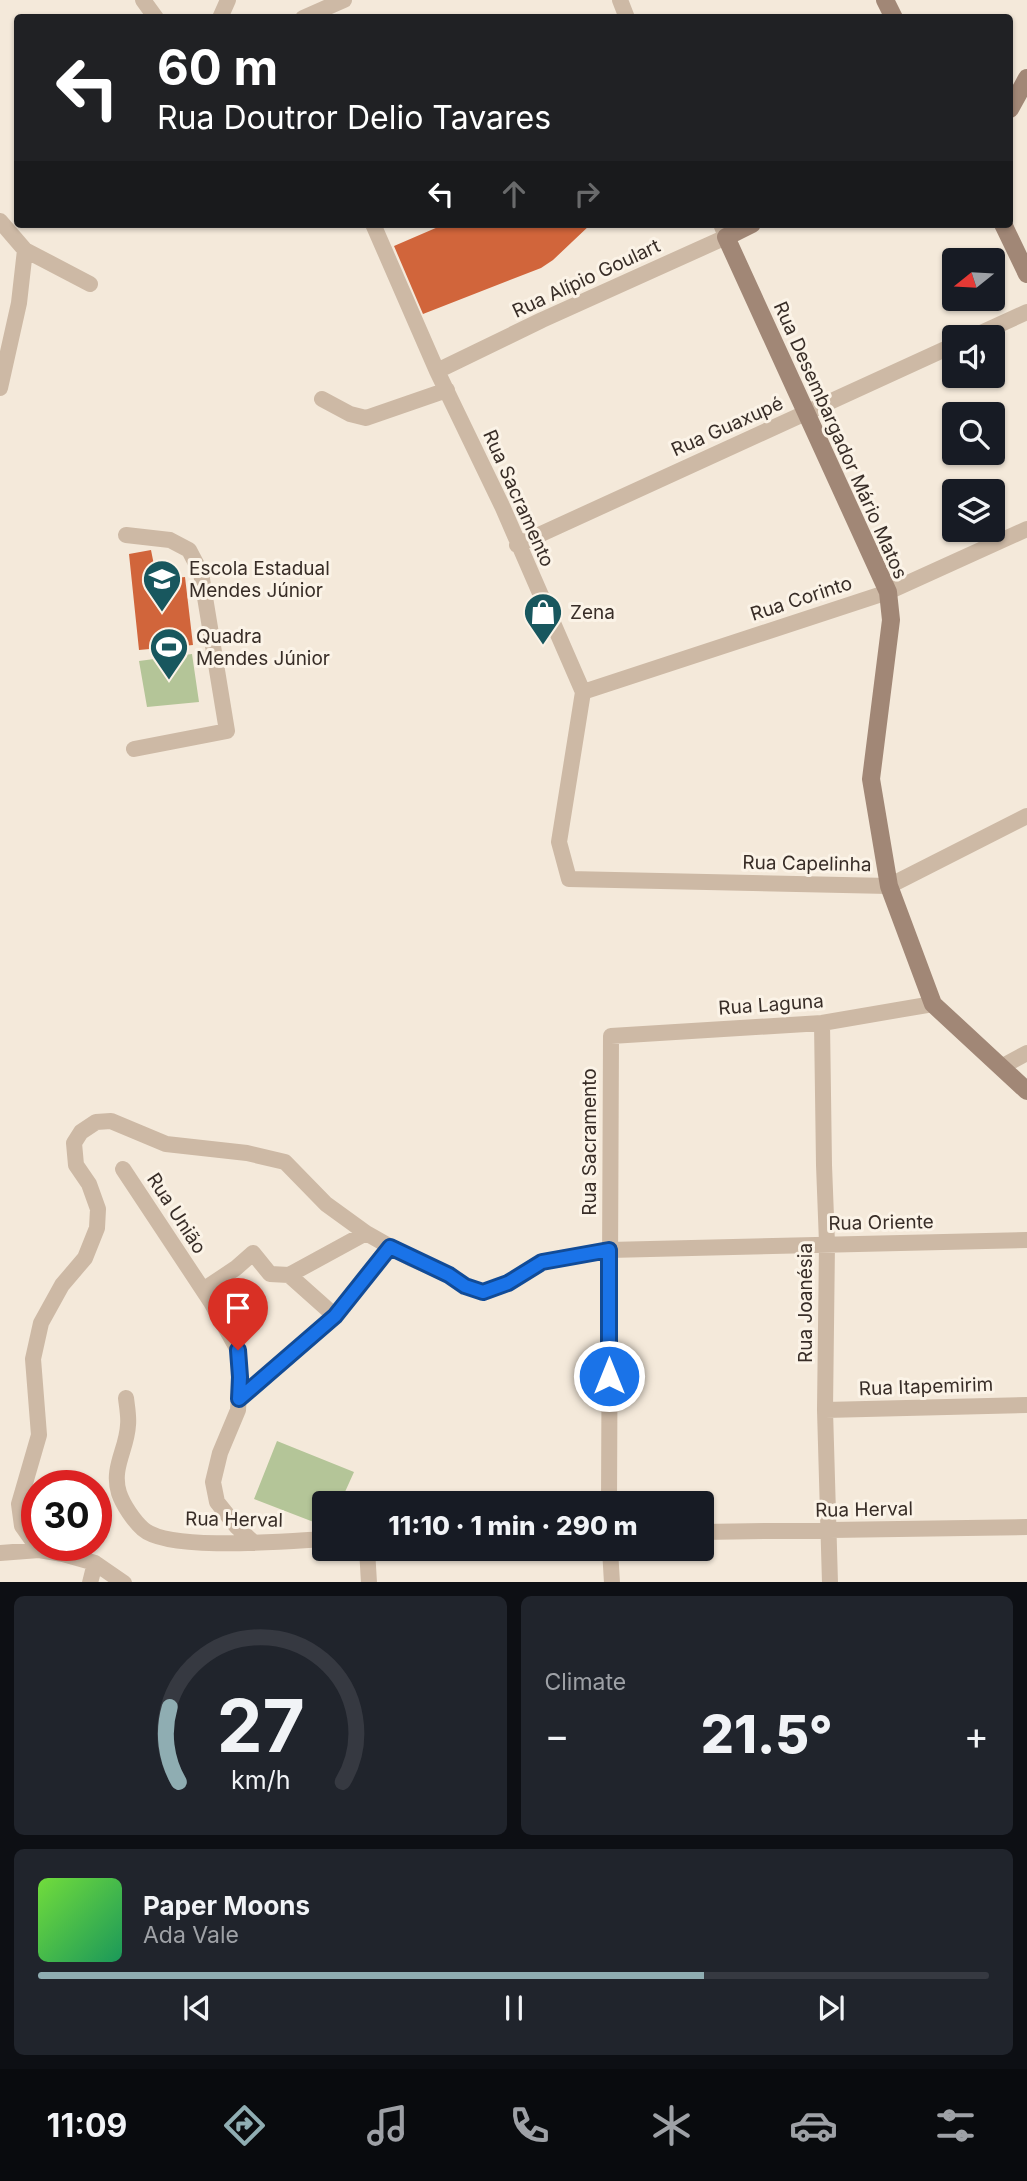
<!DOCTYPE html>
<html lang="en">
<head>
<meta charset="utf-8">
<style>
	:root { --surface:#171b24; --page:#20242c; --text:#f1f3f6; --muted:#9ea1a6; --line:#363941; --accent:#8fadb2 }
	body { margin:0; font-family:Inter,sans-serif; background:var(--page); color:var(--text); height:100vh; display:flex; flex-direction:column; font-size:26px; white-space:nowrap }
	* { box-sizing:border-box; margin:0 }
	p { font-size:23px; color:var(--muted) }
	.icon { flex:none; width:38px; height:38px; fill:none; stroke:currentColor; stroke-width:2; stroke-linecap:round; stroke-linejoin:round }
	.map { position:relative; height:1582px; overflow:hidden }
	.drawer { display:flex; flex-direction:column; gap:14px; padding:14px; background:#0d0f14; flex:1 }
	.drawer>* { flex:none }
	.hud { position:absolute; left:14px; top:14px; width:999px; height:214px; border-radius:7px; box-shadow:0 2px 5px #0004; background:#202124; color:#fff; overflow:hidden }
	.needle { width:46px; rotate:252deg }
	.buttons { position:absolute; left:942px; top:248px; display:grid; gap:14px }
	.buttons a { display:grid; place-items:center; width:63px; height:63px; border-radius:7px; background:var(--surface); box-shadow:0 2px 5px #0004; font-size:35px }
	.speed { position:absolute; left:21px; top:1470px; display:flex; gap:14px; font-size:35px; font-weight:700; text-align:center }
	.speed>* { display:grid; place-content:center; width:91px; height:91px; border-radius:50%; background:var(--surface); box-shadow:0 2px 5px #0004; line-height:1 }
	.speed .limit { border:10px solid #d22; background:#fff; color:#111 }
	.pin { position:absolute; display:grid; place-items:center; width:60px; height:60px; color:#fff; margin:-72px -30px; border-radius:50% 50% 50% 0; rotate:-45deg; box-shadow:0 0 7px #0007 }
	.pin .icon { rotate:45deg }
	.me { position:absolute; width:77px; margin:-38px; rotate:0deg; stroke-linejoin:round; filter:drop-shadow(0 0 5px #0008) }
	.turn { display:flex; align-items:center; gap:24px; height:147px; padding:0 28px; font-size:32px }
	.turn .icon { width:91px; height:91px; stroke-width:2.5 }
	.turn b { display:block; font-size:49px; line-height:60px }
	.lanes { display:flex; align-items:center; height:66px; padding:0 28px; background:#0003; justify-content:center; gap:35px; direction:ltr }
	.lanes .off { opacity:.35 }
	.big { font-size:52px; font-weight:800; line-height:1.1 }
	.drawer .tile { flex:1; display:flex; flex-direction:column; justify-content:center; gap:10px; min-width:0; padding:0 24px; border-radius:10px; background:var(--page) }
	.drawer .dial { align-items:center; gap:0 }
	.dial svg { height:182px; overflow:visible; fill:none; stroke:var(--line); stroke-width:7; stroke-linecap:round; text-anchor:middle }
	.dial text { fill:var(--text); stroke:none }
	.song { display:flex; align-items:center; gap:21px }
	.cover { width:84px; height:84px; border-radius:10px; background:linear-gradient(135deg,hsl(100 70% 55%),hsl(150 70% 35%)) }
	.played { height:7px; border-radius:4px; background:linear-gradient(90deg,var(--accent) 70%,var(--line) 70%) }
	.keys { display:flex; justify-content:space-around; direction:ltr }
	.heat { display:flex; justify-content:space-between; align-items:center; font-size:38px; direction:ltr }
	.drawer .tiles { flex:1; display:grid; gap:14px; grid-template-columns:1fr 1fr }
	.tile:last-child { grid-column:span 2 }
	.trip { position:absolute; left:312px; top:1491px; width:402px; height:70px; border-radius:7px; background:var(--surface); box-shadow:0 2px 5px #0004; font-weight:800; line-height:70px; text-align:center }
	.tabs { display:flex; height:112px; justify-content:space-around; align-items:center; background:#090b0e; color:var(--muted) }
	.tabs .icon { width:49px; height:49px }
	.tabs .active { color:var(--accent) }
	.tabs b { font-size:32px; color:var(--text) }
	.map>svg:first-child { display:block }
</style>
</head>
<body>
<div class="map">
<svg width="1027" height="1583" viewBox="0 0 1027 1583">
	<rect width="100%" height="100%" fill="#f4e9da"/>
	<path fill="#b4c598" d="M 192,654 L 199,702 L 147,707 L 139,661 Z
		M 277,1441 L 354,1472 L 340,1503 L 324,1503 L 324,1526 L 254,1499 Z"/>
	<path fill="#d1653b" d="M 445,224 L 591,224 L 553,260 L 541,268 L 423,314 L 394,246 Z
		M 151,550 L 157,580 L 185,577 L 193,645 L 139,650 L 129,554 Z"/>
	<g fill="none" stroke-linecap="round" stroke-linejoin="round">
		<path stroke="#cdb9a5" stroke-width="16" d="M 143,0 L 156,18
			M 620,0 L 627,18
			M 220,18 L 228,0
			M 303,18 L 344,0
			M 0,221 L 25,250 L 90,284
			M 373,224 L 437,371 L 503,508 L 583,692 L 559,842 L 569,879 L 889,886 L 1027,816
			M 970,338 L 1027,312
			M 437,371 L 542,320 L 726,237 L 721,224
			M 0,388 L 19,303 L 25,250
			M 322,399 L 350,414 L 366,418 L 447,390
			M 126,535 L 170,540 L 189,550 L 201,573 L 227,731 L 134,749
			M 517,545 L 954,345
			M 583,692 L 888,592 L 1027,529
			M 822,1023 L 824,1165 L 827,1243 L 825,1410 L 830,1583
			M 1001,1067 L 1027,1053
			M 123,1169 L 211,1302 L 238,1350 L 240,1377 L 238,1410 L 220,1453 L 213,1482 L 217,1502 L 237,1527 L 254,1543
			M 289,1275 L 366,1233
			M 203,1290 L 236,1268 L 253,1253 L 270,1274 L 289,1275 L 335,1316
			M 126,1398 C 127,1407 129,1417 128,1425 C 127,1449 111,1468 119,1493 C 123,1505 134,1521 143,1529 C 169,1552 287,1541 324,1539
			M 239,1399 L 335,1316 L 390,1247
			M 825,1410 L 1027,1405
			M 609,1503 L 611,1036 L 822,1023 L 933,1004
			M 702,1532 L 1027,1527
			M 367,1549 L 369,1583
			M 610,1549 L 612,1583
			M 39,1550 L 22,1526 L 19,1504 L 39,1435 L 33,1359 L 41,1323 L 62,1285 L 85,1258 L 97,1228 L 98,1209 L 89,1184 L 76,1165 L 74,1143 L 81,1132 L 96,1122 L 111,1121 L 166,1144 L 247,1153 L 285,1162 L 326,1204 L 366,1233 L 412,1259 L 449,1275 L 465,1286 L 483,1292 L 508,1283 L 543,1262 L 609,1250 L 1027,1240
			M 0,1553 L 39,1550 L 63,1554 L 95,1563 L 124,1583
			M 90,1583 L 95,1563"/>
		<path stroke="#a18776" stroke-width="18" d="M 885,0 L 894,18
			M 1010,109 L 1027,78
			M 752,224 L 726,237 L 888,592 L 891,620 L 871,779 L 889,886 L 933,1004 L 1027,1091
			M 1003,224 L 1027,274"/>
	</g>
	<g fill="none" stroke-linecap="round" stroke-linejoin="round">
		<g stroke="#114b97" stroke-width="18">
			<path id="route" d="M 238,1350 L 240,1377 L 239,1399 L 335,1316 L 390,1247 L 449,1275 L 465,1286 L 483,1292 L 508,1283 L 542,1262 L 609,1250 L 609,1376"/>
		</g>
		<use href="#route" stroke="#1a73e8" stroke-width="12"/>
	</g>
	<defs>
		<g id="school-pin" transform="scale(2.0125)"><path d="M0 17L-7.5 6A9.5 9.5 0 1 1 7.5 6Z" fill="#18575e" stroke="#fbf3e7"/><path d="M0-5L7-2L0 1L-7-2ZM-4 1L0 2.5L4 1V4Q0 6-4 4Z" fill="#fff"/></g>
		<g id="shop-pin" transform="scale(2.0125)"><path d="M0 17L-7.5 6A9.5 9.5 0 1 1 7.5 6Z" fill="#18575e" stroke="#fbf3e7"/><path d="M-5-2.5h2.3a2.7 3.5 0 0 1 5.4 0H5L5.5 6h-11ZM-1.5-2.5h3a1.5 2.3 0 0 0-3 0Z" fill="#fff"/></g>
		<g id="stadium-pin" transform="scale(2.0125)"><path d="M0 17L-7.5 6A9.5 9.5 0 1 1 7.5 6Z" fill="#18575e" stroke="#fbf3e7"/><path d="M0-5a6.5 5 0 1 0 0 10a6.5 5 0 1 0 0-10ZM-3.5-1.8h7v3.6h-7Z" fill="#fff"/></g>
	</defs>
	<g fill-rule="evenodd">
		<use href="#school-pin" x="162" y="579"/>
		<use href="#shop-pin" x="543" y="612"/>
		<use href="#stadium-pin" x="169" y="647"/>
	</g>
	<g text-anchor="middle" stroke-width="6" stroke-linejoin="round" paint-order="stroke">
		<g font-size="19" fill="#382d27" stroke="#fbf3e7">
			<text transform="translate(586 278) rotate(-25)" y="7">Rua Alípio Goulart</text>
			<text transform="translate(727 426) rotate(-24)" y="7">Rua Guaxupé</text>
			<text transform="translate(841 440) rotate(66)" y="7">Rua Desembargador Mário Matos</text>
			<text transform="translate(519 498) rotate(66)" y="7">Rua Sacramento</text>
			<text transform="translate(801 598) rotate(-18)" y="7">Rua Corinto</text>
			<text transform="translate(807 863) rotate(1)" y="7">Rua Capelinha</text>
			<text transform="translate(771 1004) rotate(-4)" y="7">Rua Laguna</text>
			<text transform="translate(589 1142) rotate(-90)" y="7">Rua Sacramento</text>
			<text transform="translate(177 1213) rotate(57)" y="7">Rua União</text>
			<text transform="translate(881 1222) rotate(-1)" y="7">Rua Oriente</text>
			<text transform="translate(805 1303) rotate(-90)" y="7">Rua Joanésia</text>
			<text transform="translate(926 1386) rotate(-2)" y="7">Rua Itapemirim</text>
			<text transform="translate(864 1509) rotate(-1)" y="7">Rua Herval</text>
			<text transform="translate(234 1519) rotate(1)" y="7">Rua Herval</text>
		</g>
		<g font-size="19" fill="#382d27" stroke="#fbf3e7" text-anchor="start">
			<text x="189" y="575">Escola Estadual<tspan x="189" dy="22">Mendes Júnior</tspan></text>
			<text x="570" y="619">Zena</text>
			<text x="196" y="643">Quadra<tspan x="196" dy="22">Mendes Júnior</tspan></text>
		</g>
	</g>
</svg>
<div class="buttons">
<a><svg class="needle" viewBox="-14 -14 28 28"><path d="M0-13l5 13h-10z" fill="#e53935"/><path d="M0 13l5-13h-10z" fill="#9ea1a6"/></svg></a>
<a><svg class="icon" aria-label="sound" viewBox="0 0 24 24"><path d="M4 9h4l5-4v14l-5-4H4zM17 9q2 3 0 6"/></svg></a>
<a><svg class="icon" aria-label="search" viewBox="0 0 24 24"><circle cx="10" cy="10" r="6"/><path d="M15 15l6 6"/></svg></a>
<a><svg class="icon" aria-label="layers" viewBox="0 0 24 24"><path d="M12 4l9 5-9 5-9-5zM3 14l9 5 9-5"/></svg></a>
</div>
<div class="speed"><div class="limit">30</div></div>
<div class="pin" style="left:238px;top:1350px;background:#d93025"><svg class="icon" aria-label="arrive" viewBox="0 0 24 24"><path d="M6 21V4h12l-3 4 3 4H6"/></svg></div>
<svg class="me" style="left:609px;top:1376px" viewBox="-20 -20 40 40"><circle r="17" fill="#1a73e8" stroke="#fff" stroke-width="3"/><path d="M0-11L8 9 0 5-8 9z" fill="#fff"/></svg>
<div class="trip">11:10 · 1 min · 290 m</div>
<div class="hud">
<div class="turn"><svg class="icon" aria-label="left" viewBox="0 0 24 24"><path d="M17 20v-9H6M10 6l-5 5 5 5"/></svg><div><b>60 m</b>Rua Doutror Delio Tavares</div></div>
<div class="lanes"><svg class="icon" aria-label="left" viewBox="0 0 24 24"><path d="M17 20v-9H6M10 6l-5 5 5 5"/></svg><svg class="icon off" aria-label="ahead" viewBox="0 0 24 24"><path d="M12 20V5M6 11l6-6 6 6"/></svg><svg class="icon off" aria-label="right" viewBox="0 0 24 24"><path d="M7 20v-9h11M14 6l5 5-5 5"/></svg></div>
</div>
</div>
<section class="drawer">
<div class="tiles">
<div class="tile dial"><svg viewBox="0 0 100 80">
<path d="M14 69A42 42 0 1 1 86 69"/>
<path d="M14 69A42 42 0 0 1 10 36" stroke="#8fadb2"/>
<text x="50" y="56" font-size="32" font-weight="700">27</text>
<text x="50" y="72" font-size="11">km/h</text>
</svg></div>
<div class="tile"><p>Climate</p>
<div class="heat"><a>−</a><b class="big">21.5°</b><a>+</a></div>
</div>
<div class="tile">
<div class="song"><i class="cover"></i><div><b>Paper Moons</b><p>Ada Vale</p></div></div>
<div class="played"></div>
<div class="keys"><svg class="icon" aria-label="previous" viewBox="0 0 24 24"><path d="M18 5L8 12l10 7zM5 5v14"/></svg><svg class="icon" aria-label="pause" viewBox="0 0 24 24"><path d="M8 5v14M16 5v14"/></svg><svg class="icon" aria-label="next" viewBox="0 0 24 24"><path d="M6 5l10 7-10 7zM19 5v14"/></svg></div>
</div>
</div>
</section>
<nav class="tabs">
<b>11:09</b>
<svg class="icon active" aria-label="directions" viewBox="0 0 24 24"><path d="M12 3l9 9-9 9-9-9zM9 14v-3h6M13 9l2 2-2 2"/></svg>
<svg class="icon" aria-label="music" viewBox="0 0 24 24"><path d="M9 18V5l10-2v13"/><circle cx="6" cy="18" r="3"/><circle cx="16" cy="16" r="3"/></svg>
<svg class="icon" aria-label="phone" viewBox="0 0 24 24"><path d="M5 4h4l2 5-3 2q2 4 5 5l2-3 5 2v4C11 20 4 13 5 4z"/></svg>
<svg class="icon" aria-label="climate" viewBox="0 0 24 24"><path d="M12 3v18M4 7l16 10M4 17L20 7"/></svg>
<svg class="icon" aria-label="car" viewBox="0 0 24 24"><path d="M5 17H2v-5l4-1 3-4h7l3 4 3 1v5h-3M9 17h6M6 11h13"/><circle cx="7" cy="17" r="2"/><circle cx="17" cy="17" r="2"/></svg>
<svg class="icon" aria-label="filters" viewBox="0 0 24 24"><path d="M4 7h16M4 17h16"/><circle cx="9" cy="7" r="2"/><circle cx="15" cy="17" r="2"/></svg>
</nav>
</body>
</html>
